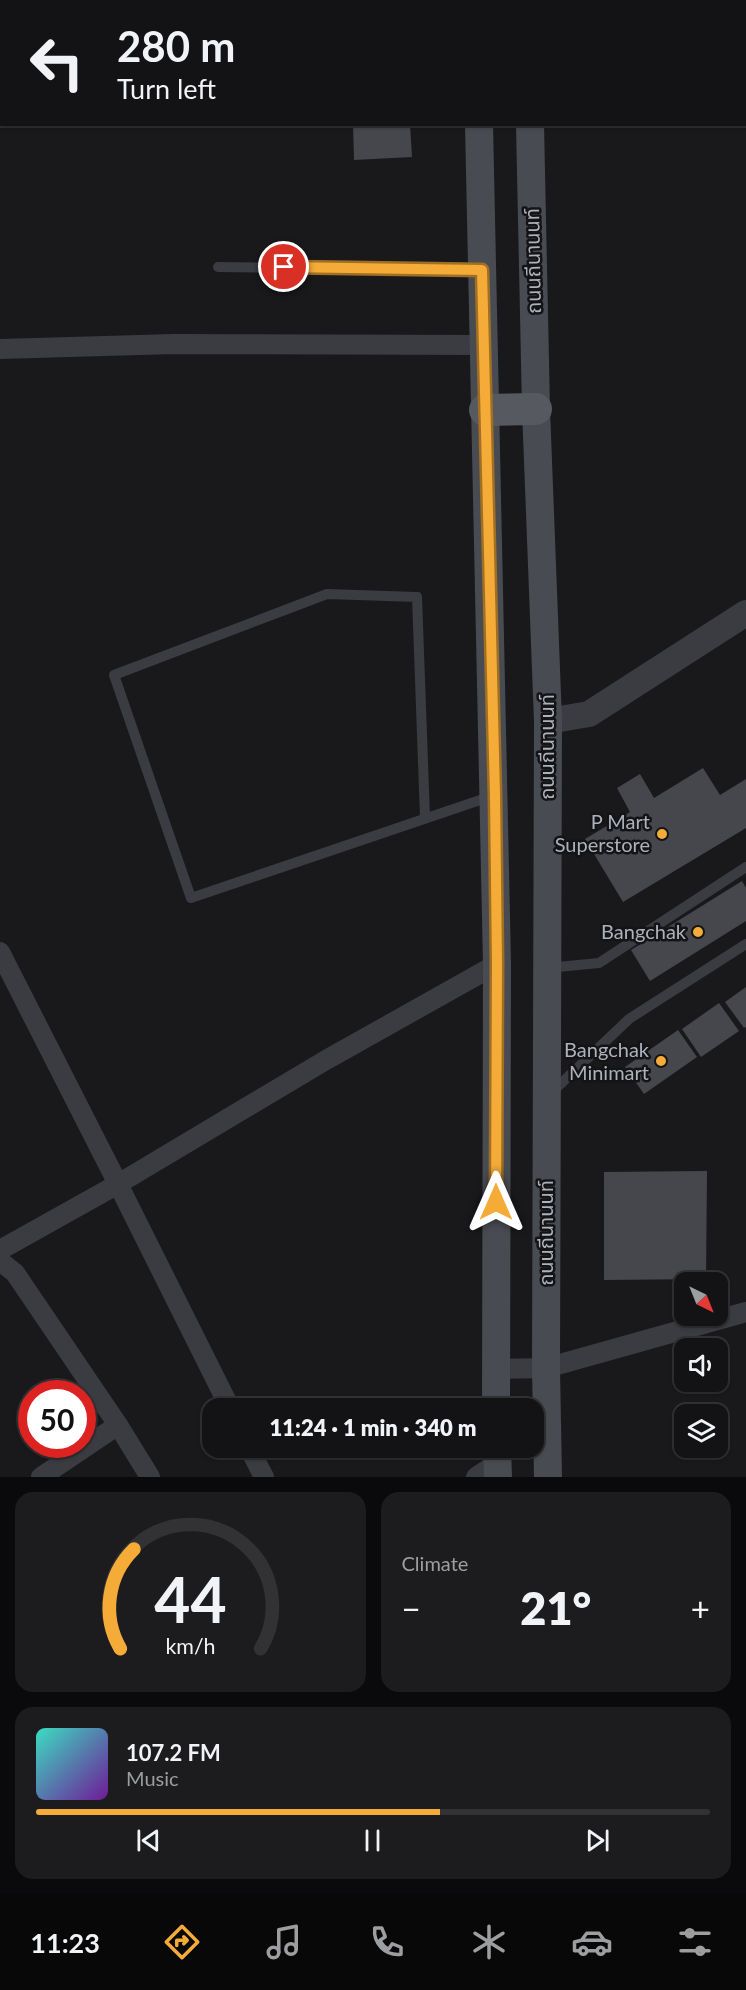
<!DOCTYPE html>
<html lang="en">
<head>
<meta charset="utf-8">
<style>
	:root { --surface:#131315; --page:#1c1c1e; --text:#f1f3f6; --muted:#9d9ea0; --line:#323234; --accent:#f5ab38 }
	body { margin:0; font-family:Lato,"Noto Sans Thai",sans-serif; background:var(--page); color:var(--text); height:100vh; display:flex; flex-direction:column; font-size:22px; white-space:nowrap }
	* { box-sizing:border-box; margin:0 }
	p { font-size:20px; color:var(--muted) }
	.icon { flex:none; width:33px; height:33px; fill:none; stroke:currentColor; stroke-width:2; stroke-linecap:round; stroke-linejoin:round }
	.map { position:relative; height:1477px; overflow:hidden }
	.sheet { display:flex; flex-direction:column; gap:15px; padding:15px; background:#0a0a0c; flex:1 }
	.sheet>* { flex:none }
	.banner { position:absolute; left:0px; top:0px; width:747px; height:126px; box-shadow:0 2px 4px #0004,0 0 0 2px var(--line); background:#131315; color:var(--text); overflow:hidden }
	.needle { width:39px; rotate:137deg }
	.buttons { position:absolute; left:674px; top:1272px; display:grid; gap:12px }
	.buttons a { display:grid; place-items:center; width:54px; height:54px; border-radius:12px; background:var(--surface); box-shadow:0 2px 4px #0004,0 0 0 2px var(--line); font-size:30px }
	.speed { position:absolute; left:18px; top:1380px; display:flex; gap:12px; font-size:30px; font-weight:700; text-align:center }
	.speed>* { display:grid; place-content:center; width:78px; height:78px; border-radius:50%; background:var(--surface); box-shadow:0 2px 4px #0004,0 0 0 2px var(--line); line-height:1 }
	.speed .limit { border:9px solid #d22; background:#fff; color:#111 }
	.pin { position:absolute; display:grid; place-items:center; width:51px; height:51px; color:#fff; margin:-26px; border:3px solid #fff; border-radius:50%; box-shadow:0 2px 6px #0007 }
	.me { position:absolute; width:66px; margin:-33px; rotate:0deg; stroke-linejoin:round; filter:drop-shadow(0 0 4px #0008) }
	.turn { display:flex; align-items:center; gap:21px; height:126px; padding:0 18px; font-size:27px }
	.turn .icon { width:78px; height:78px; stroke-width:2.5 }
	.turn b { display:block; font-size:42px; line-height:51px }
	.big { font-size:45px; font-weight:800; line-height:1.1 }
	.sheet .card { flex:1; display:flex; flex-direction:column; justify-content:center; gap:9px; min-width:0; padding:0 21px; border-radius:18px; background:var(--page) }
	.sheet .dial { align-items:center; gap:0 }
	.dial svg { height:156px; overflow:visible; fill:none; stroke:var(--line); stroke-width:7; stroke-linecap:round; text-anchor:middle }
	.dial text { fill:var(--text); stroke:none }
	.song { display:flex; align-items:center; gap:18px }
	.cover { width:72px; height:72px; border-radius:9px; background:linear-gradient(135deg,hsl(170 70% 55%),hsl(280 70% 35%)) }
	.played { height:6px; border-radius:3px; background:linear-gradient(90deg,var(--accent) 60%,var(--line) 60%) }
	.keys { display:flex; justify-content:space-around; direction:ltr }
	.heat { display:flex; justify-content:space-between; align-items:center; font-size:33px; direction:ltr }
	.sheet .tiles { flex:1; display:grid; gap:15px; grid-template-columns:1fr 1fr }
	.card:last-child { grid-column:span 2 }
	.trip { position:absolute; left:202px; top:1398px; width:342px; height:60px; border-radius:18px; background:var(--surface); box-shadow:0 2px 4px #0004,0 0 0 2px var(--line); font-weight:800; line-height:60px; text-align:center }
	.tabs { display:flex; height:96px; justify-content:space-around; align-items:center; background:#080808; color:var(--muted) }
	.tabs .icon { width:42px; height:42px }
	.tabs .current { color:var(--accent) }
	.tabs b { font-size:27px; color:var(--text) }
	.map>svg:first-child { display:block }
</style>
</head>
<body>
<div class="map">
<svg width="746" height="1477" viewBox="0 0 746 1477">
	<rect width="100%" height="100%" fill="#19191c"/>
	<path fill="#46474c" d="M 353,124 L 410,124 L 412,157 L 354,160 Z
		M 703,768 L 720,795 L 746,779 L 746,828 L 623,902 L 585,839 L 630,812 L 617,788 L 640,774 L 654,798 Z
		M 742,881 L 746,888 L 746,921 L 650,981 L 631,950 Z
		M 746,987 L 746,1027 L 744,1028 L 725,1002 Z
		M 719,1003 L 739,1031 L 701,1057 L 682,1029 Z
		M 678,1030 L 697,1057 L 644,1094 L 625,1067 Z
		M 707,1171 L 706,1279 L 604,1280 L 604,1172 Z"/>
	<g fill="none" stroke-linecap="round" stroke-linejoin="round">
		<path stroke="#3a3c41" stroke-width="10" d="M 218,267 L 482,270
			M 425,817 L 417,597 L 327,594 L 114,675 L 191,898 L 492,796
			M 547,968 L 599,963 L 746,867
			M 552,1092 L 629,1019 L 746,944"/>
		<path stroke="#3a3c41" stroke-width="20" d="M 0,349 L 174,344 L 484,345
			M 0,952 L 118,1184 L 230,1408
			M 0,1250 L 118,1184 L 326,1060 L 497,964
			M 0,1261 L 15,1273 L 118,1425 L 150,1477
			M 495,1369 L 546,1368 L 746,1312
			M 249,1448 L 264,1477
			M 41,1477 L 118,1425
			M 476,1477 L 497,1463"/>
		<path stroke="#3a3c41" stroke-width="26" d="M 548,721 L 589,714 L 746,613"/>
		<path stroke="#484b51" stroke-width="28" d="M 477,0 L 477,2
			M 527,0 L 527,2
			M 479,124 L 497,964 L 496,1408
			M 530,124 L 536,409 L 548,721 L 546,1368 L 548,1477
			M 497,1448 L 498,1477"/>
		<path stroke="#565960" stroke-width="32" d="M 485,410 L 536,409"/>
	</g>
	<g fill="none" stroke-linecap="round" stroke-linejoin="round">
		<g stroke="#9f6f24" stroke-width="15">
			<path id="route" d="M 284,267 L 482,270 L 495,795 L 497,964 L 496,1202"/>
		</g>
		<use href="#route" stroke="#f5ab38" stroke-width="10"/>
	</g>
	<g fill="#f5ab38" stroke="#141417" stroke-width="2">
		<circle cx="662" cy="834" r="6"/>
		<circle cx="698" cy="932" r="6"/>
		<circle cx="661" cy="1061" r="6"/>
	</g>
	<g text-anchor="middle" stroke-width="5" stroke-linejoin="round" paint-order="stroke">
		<g font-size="20" fill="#acb1bb" stroke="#141417">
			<text transform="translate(533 261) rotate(-91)" y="7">ถนนถีนานนท์</text>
			<text transform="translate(547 747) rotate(-90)" y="7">ถนนถีนานนท์</text>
			<text transform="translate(546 1233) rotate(-90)" y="7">ถนนถีนานนท์</text>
		</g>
		<g font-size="20" fill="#acb1bb" stroke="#141417" text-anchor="end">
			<text x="650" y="829">P Mart<tspan x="650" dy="23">Superstore</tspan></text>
			<text x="686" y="939">Bangchak</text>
			<text x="649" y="1057">Bangchak<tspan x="649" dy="23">Minimart</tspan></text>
		</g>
	</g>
</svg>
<div class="buttons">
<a><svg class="needle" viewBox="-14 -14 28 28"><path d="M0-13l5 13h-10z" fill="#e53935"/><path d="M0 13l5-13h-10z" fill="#9d9ea0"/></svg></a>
<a><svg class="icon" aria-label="sound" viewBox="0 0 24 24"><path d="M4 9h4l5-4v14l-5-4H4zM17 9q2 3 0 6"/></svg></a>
<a><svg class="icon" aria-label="layers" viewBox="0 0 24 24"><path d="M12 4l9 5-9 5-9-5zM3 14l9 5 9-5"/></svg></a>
</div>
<div class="speed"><div class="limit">50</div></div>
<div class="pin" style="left:284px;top:267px;background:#d93025"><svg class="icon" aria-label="arrive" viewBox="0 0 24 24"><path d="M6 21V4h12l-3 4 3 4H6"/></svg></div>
<svg class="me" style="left:496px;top:1202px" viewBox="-20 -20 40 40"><path d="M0-17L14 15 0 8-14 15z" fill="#f5ab38" stroke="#fff" stroke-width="4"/></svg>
<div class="trip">11:24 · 1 min · 340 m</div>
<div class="banner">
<div class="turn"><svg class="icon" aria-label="left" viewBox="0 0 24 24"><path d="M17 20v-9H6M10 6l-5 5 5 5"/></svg><div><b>280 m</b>Turn left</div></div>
</div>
</div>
<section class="sheet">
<div class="tiles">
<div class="card dial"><svg viewBox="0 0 100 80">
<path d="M14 69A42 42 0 1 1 86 69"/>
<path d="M14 69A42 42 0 0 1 21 18" stroke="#f5ab38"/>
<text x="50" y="56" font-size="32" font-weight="700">44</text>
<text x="50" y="72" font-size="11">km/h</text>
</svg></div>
<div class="card"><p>Climate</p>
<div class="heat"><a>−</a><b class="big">21°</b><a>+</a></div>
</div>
<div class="card">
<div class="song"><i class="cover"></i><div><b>107.2 FM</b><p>Music</p></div></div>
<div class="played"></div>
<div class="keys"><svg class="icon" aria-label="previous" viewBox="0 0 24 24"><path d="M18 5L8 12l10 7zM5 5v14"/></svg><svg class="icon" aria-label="pause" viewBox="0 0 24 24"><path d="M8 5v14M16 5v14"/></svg><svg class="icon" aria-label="next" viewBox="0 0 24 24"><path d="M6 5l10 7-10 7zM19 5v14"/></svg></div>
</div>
</div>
</section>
<nav class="tabs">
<b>11:23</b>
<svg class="icon current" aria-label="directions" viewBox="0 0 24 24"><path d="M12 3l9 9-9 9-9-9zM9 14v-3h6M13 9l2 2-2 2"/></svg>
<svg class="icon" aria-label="music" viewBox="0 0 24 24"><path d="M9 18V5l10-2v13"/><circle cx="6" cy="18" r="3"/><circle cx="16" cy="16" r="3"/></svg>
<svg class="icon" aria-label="phone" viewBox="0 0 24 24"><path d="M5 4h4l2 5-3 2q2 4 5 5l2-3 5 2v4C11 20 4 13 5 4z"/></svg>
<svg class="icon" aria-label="climate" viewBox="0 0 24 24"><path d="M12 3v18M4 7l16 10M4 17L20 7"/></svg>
<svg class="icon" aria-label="car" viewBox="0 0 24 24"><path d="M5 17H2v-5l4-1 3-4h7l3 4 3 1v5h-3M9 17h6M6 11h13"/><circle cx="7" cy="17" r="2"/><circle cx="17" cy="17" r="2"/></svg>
<svg class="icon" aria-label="filters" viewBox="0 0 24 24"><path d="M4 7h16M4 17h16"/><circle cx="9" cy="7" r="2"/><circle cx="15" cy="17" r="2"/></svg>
</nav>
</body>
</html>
